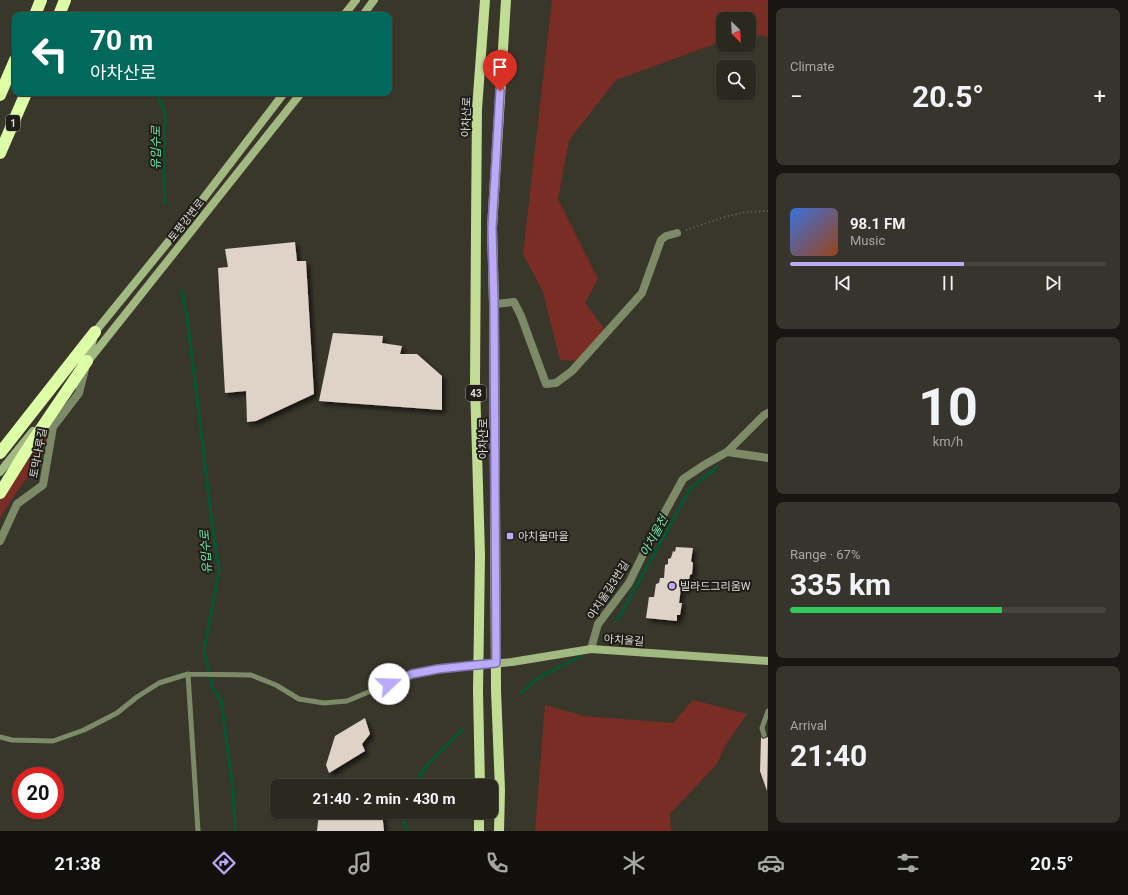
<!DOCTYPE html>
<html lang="en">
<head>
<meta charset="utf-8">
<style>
	:root { --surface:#2b2820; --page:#37342d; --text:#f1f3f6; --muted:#a6a6a5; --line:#47443e; --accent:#baaaf7 }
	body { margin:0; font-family:Roboto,"Noto Sans KR",sans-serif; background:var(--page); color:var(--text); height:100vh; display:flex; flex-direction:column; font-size:15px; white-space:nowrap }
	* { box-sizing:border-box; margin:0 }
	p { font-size:13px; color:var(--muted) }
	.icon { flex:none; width:22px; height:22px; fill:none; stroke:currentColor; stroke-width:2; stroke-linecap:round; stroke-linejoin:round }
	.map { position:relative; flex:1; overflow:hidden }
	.sheet { display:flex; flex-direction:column; gap:8px; padding:8px; background:#181612; width:360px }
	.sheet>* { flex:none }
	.top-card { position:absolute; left:12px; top:12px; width:380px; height:84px; border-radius:8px; box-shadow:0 1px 3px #0004,0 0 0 1px var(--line); background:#00695c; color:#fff; overflow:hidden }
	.needle { width:26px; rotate:156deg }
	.buttons { position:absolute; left:716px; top:12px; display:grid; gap:8px }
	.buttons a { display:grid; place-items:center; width:40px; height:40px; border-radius:8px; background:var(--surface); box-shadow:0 1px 3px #0004,0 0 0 1px var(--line); font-size:20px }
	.speed { position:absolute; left:12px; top:767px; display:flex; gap:8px; font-size:20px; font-weight:700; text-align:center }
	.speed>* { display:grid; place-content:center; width:52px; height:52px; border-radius:50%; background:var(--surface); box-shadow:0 1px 3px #0004,0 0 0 1px var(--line); line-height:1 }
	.speed .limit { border:6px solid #d22; background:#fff; color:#111 }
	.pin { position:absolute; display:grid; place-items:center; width:34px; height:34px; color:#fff; margin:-41px -17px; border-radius:50% 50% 50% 0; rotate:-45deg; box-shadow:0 0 4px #0007 }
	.pin .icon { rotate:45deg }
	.me { position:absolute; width:44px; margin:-22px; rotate:69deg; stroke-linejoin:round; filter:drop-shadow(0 0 3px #0008) }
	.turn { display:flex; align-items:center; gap:14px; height:84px; padding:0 12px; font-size:18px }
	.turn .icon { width:52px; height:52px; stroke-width:2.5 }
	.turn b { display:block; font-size:28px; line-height:34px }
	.big { font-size:30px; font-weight:700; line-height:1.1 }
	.sheet .card { flex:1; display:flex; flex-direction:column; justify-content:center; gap:6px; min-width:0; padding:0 14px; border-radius:8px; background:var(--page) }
	.sheet .dial { align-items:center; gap:0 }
	.dial b { font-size:52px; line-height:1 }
	.song { display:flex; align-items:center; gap:12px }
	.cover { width:48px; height:48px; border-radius:6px; background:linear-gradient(135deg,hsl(220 70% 55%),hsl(20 70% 35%)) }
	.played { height:4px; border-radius:2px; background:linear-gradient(90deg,var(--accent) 55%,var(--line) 55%) }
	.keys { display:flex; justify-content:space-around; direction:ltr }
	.heat { display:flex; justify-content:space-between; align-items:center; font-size:22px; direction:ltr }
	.charge { height:6px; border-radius:3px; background:linear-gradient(90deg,#34c759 67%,var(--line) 0) }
	.trip { position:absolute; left:270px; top:779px; width:228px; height:40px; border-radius:8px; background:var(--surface); box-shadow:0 1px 3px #0004,0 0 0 1px var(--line); font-weight:700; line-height:40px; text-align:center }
	.menu { display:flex; height:64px; justify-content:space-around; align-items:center; background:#11100d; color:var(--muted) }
	.menu .icon { width:28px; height:28px }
	.menu .on { color:var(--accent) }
	.menu b { font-size:18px; color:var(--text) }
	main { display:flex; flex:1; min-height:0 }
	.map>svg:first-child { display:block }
</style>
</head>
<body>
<main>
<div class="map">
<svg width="768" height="831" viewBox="0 0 768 831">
	<defs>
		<filter id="shadow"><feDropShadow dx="3.5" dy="3.5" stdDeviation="2" flood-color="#0009"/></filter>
	</defs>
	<rect width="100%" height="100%" fill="#39362a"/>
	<path fill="#792d25" d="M 552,0 L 768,0 L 768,37 L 749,34 L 749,19 L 723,19 L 723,41 L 616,80 L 569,140 L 558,199 L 598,279 L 585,303 L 609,335 L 581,361 L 560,360 L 543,292 L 523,254 Z
		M 50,425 L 46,443 L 37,465 L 18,490 L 0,518 L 0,500 L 7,486 Z
		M 693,700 L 747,714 L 725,746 L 717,764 L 670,814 L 671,831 L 535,831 L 545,705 L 584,716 L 673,723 Z"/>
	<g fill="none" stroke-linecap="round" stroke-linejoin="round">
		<path stroke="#055734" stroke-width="3" d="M 156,93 L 165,112 L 164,176 L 165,204
			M 182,291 L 188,324 L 212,522 L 219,570 L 204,651 L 213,689 L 221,700 L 233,789 L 235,831
			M 617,621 L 690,489 L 717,467
			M 521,693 L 538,678 L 581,656
			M 412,786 L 429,763 L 462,730
			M 398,812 L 408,831"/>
	</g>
	<path fill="#dfd2c7" filter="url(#shadow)" d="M 295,242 L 297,261 L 306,261 L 314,394 L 256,421 L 247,422 L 246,391 L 225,393 L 218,268 L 228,267 L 225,249 Z
		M 333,333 L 383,336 L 382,343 L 402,346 L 400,354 L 417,354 L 442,376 L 442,410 L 319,401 Z
		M 676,547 L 693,548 L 691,561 L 693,563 L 692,574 L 690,575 L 687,589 L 681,588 L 679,603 L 682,603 L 680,615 L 677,615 L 677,621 L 646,618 L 649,597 L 654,597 L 656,584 L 659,583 L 660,578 L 664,578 L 665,565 L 668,564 L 668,559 L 671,558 L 673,551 L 675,552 Z
		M 365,718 L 370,734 L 362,744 L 365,751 L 329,773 L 326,765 L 335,736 Z
		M 761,737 L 763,739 L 768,737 L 767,791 L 760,771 Z
		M 319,812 L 382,812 L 384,831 L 317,831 Z"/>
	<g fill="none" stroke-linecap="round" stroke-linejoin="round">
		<path stroke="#6f6c61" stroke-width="2" stroke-dasharray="1 3" stroke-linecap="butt" d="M 686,230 L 728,216 L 747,212 L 768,211"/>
		<path stroke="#7c8a67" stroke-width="5" d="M 188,674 L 198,831
			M 764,735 L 762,728 L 768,711
			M 0,737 L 12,740 L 53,741 L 84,730 L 117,713 L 137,697 L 159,683 L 188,674 L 251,675 L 276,685 L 299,699 L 324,703 L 347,701 L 412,674 L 438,669 L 478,665"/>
		<path stroke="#7c8a67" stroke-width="8" d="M 494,304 L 514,302 L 521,316 L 546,384 L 556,383 L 572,371 L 642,293 L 661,240 L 666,236 L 677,233
			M 727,452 L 764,415 L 768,413
			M 0,541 L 17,504 L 43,485 L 53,427 L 79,393 L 85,369
			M 591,649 L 598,624 L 629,583 L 654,532 L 683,479 L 704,465 L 727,452 L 768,458"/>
		<path stroke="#a3b982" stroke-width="8" d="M 344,15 L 356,0
			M 363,15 L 374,0
			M 88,358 L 95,332 L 203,199 L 284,93
			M 85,365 L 301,93
			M 0,472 L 33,431
			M 478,665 L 512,662 L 591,649 L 768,661"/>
		<path stroke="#c1dd95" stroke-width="10" d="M 480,786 L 478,691 L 480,555 L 475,384 L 476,227 L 477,109 L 485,0
			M 479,831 L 479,812
			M 499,831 L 500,790 L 496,690 L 494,304 L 492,228 L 506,0"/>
		<path stroke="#ddfea7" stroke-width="12" d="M 35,15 L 41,0
			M 59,15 L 65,0
			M 0,95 L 15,60
			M 0,153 L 26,93
			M 0,453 L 95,332
			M 0,493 L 28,448 L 87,361"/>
	</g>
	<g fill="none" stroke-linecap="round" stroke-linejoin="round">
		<g stroke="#796ea1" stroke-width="10">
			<path id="route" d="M 389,684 L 412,674 L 438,669 L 496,663 L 494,304 L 492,228 L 500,91"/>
		</g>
		<use href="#route" stroke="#baaaf7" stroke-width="7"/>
	</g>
	<g fill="#baaaf7" stroke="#1f1d18" stroke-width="1.5">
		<rect x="506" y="532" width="8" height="8" rx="2"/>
		<circle cx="672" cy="586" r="4"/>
	</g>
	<g text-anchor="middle" stroke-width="4" stroke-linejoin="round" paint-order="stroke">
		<g fill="#1f1d18" stroke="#a5a39c" stroke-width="1">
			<rect x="6" y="115" width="14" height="16" rx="3"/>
			<rect x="466" y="385" width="20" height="16" rx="3"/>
		</g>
		<g font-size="10" font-weight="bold" fill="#dfdcd5">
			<text x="13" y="127">1</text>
			<text x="476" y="397">43</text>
		</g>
		<g font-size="11" fill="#dfdcd5" stroke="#1f1d18">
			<text transform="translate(466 117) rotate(-88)" y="4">아차산로</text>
			<text transform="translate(186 220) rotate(-52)" y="4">토평강변로</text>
			<text transform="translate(483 439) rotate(-90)" y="4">아차산로</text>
			<text transform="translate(38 453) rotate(-79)" y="4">토막나루길</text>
			<text transform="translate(608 590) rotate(-57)" y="4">아치울길3번길</text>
			<text transform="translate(624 640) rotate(4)" y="4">아치울길</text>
		</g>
		<g font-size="11" fill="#dfdcd5" stroke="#1f1d18" text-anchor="start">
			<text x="518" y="540">아치울마을</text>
			<text x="680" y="590">빌라드그리움W</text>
		</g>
		<g font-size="12" font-style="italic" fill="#70eba9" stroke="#1f1d18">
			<text transform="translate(156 148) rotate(-90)" y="4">유입수로</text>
			<text transform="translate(654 536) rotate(-61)" y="4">아치울천</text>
			<text transform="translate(206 552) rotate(-94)" y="4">유입수로</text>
		</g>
	</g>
</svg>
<div class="buttons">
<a><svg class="needle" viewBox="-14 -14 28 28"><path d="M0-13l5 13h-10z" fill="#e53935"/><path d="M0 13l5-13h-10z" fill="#a6a6a5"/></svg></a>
<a><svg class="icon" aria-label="search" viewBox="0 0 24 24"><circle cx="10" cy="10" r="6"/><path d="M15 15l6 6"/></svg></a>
</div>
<div class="speed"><div class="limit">20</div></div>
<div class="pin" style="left:500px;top:91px;background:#d93025"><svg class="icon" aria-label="arrive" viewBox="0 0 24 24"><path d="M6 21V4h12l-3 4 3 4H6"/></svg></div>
<svg class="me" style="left:389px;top:684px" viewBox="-20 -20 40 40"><circle r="19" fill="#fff"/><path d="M0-13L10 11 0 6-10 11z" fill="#baaaf7"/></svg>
<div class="trip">21:40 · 2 min · 430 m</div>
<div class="top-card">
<div class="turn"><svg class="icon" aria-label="left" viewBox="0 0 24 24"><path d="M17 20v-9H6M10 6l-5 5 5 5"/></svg><div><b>70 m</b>아차산로</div></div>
</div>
</div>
<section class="sheet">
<div class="card"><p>Climate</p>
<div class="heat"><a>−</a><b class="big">20.5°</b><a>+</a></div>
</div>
<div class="card">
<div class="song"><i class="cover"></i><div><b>98.1 FM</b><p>Music</p></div></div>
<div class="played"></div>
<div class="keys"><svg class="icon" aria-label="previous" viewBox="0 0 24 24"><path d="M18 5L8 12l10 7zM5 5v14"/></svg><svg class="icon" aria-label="pause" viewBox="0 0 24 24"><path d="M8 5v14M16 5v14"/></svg><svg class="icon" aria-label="next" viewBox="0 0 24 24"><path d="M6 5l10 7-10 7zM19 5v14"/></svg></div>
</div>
<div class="card dial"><b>10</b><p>km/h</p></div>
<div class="card"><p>Range · 67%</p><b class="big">335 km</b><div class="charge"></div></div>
<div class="card"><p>Arrival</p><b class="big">21:40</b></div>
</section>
</main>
<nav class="menu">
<b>21:38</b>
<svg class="icon on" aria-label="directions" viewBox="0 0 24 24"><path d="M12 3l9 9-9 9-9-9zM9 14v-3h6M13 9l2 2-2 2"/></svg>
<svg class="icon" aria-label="music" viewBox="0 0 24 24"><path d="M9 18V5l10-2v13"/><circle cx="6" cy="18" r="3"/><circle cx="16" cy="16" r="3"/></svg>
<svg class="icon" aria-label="phone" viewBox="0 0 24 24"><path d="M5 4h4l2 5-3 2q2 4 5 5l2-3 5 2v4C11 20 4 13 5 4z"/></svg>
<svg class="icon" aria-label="climate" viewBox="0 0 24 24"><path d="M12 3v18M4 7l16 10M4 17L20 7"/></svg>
<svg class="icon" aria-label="car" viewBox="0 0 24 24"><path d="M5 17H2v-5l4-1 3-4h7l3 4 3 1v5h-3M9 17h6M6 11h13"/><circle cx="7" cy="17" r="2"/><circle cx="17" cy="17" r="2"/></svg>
<svg class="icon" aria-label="filters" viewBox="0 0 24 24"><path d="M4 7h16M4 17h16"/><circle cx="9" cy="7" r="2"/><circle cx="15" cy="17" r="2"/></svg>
<b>20.5°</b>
</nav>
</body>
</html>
